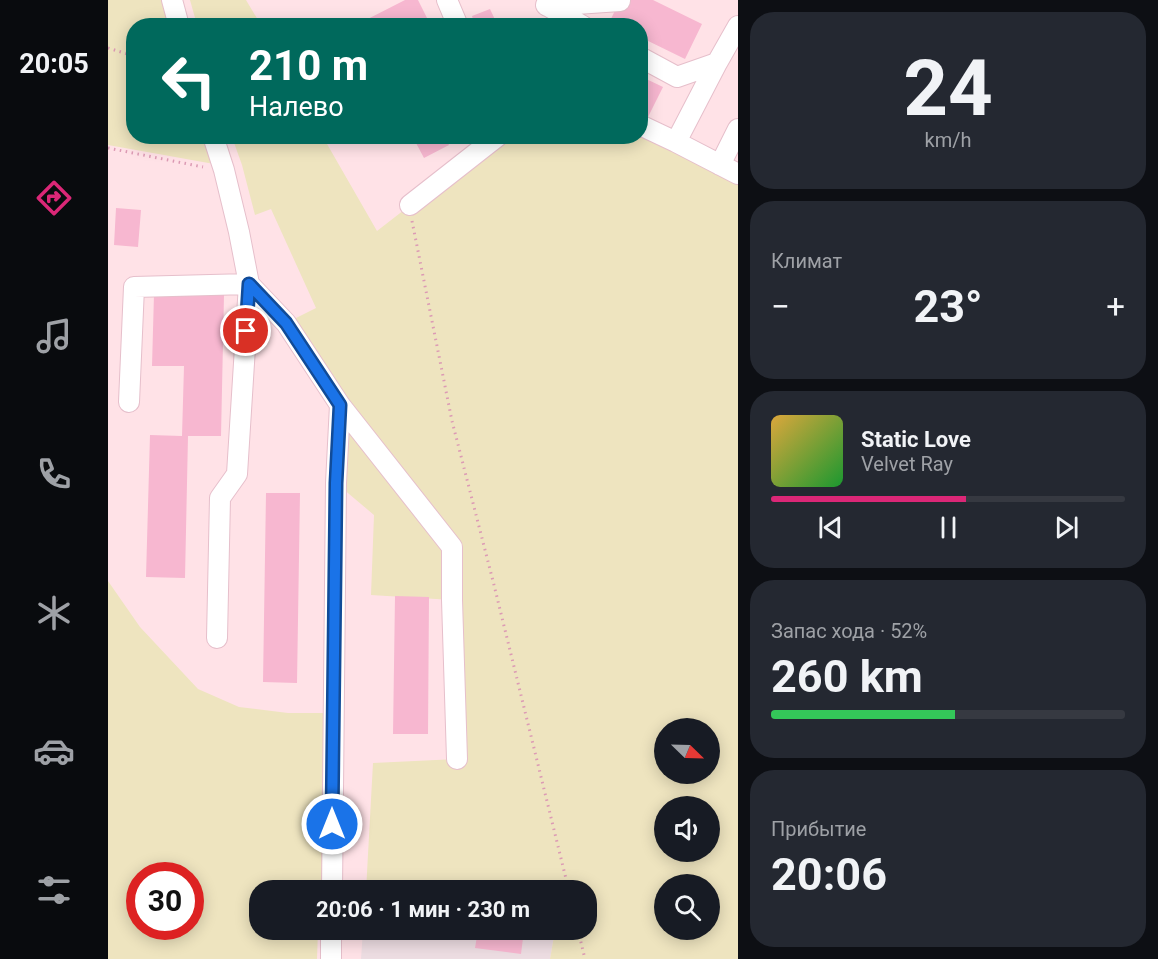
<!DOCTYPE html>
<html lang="ru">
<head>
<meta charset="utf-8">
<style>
	:root { --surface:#171b24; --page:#242831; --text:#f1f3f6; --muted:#9ea1a6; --line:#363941; --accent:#db2777 }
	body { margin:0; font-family:Roboto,sans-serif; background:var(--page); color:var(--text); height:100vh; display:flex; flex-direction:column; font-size:22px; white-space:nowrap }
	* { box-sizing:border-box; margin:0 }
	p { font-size:20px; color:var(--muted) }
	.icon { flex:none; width:33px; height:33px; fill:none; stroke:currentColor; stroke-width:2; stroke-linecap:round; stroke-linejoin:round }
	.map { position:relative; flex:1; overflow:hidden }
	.side { display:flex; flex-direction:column; gap:12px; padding:12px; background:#0d0f14; width:420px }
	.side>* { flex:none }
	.banner { position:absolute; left:18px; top:18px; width:522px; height:126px; border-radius:24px; box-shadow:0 3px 15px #0003; background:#00695c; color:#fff; overflow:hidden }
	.needle { width:39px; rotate:113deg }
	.controls { position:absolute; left:546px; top:718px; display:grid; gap:12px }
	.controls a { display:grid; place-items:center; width:66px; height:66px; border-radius:50%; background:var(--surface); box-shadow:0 3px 15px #0003; font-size:30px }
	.speed { position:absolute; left:18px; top:862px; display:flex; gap:12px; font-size:30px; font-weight:700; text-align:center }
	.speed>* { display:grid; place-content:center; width:78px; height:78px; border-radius:50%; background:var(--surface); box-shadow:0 3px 15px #0003; line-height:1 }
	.speed .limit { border:9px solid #d22; background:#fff; color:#111 }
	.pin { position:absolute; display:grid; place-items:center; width:51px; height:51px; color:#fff; margin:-26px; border:3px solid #fff; border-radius:50%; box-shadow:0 2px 6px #0007 }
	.me { position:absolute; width:66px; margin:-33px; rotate:0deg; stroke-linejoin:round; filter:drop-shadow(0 0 4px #0008) }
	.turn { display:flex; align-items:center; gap:21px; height:126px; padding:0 24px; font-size:27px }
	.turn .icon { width:78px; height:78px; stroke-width:2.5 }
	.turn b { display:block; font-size:42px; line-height:51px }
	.big { font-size:45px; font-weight:700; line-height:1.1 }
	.side .tile { flex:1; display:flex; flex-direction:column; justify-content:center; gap:9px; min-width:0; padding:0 21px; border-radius:24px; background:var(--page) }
	.side .dial { align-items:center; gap:0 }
	.dial b { font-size:78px; line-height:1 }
	.song { display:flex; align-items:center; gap:18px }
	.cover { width:72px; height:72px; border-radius:9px; background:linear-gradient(135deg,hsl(40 70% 55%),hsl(130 70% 35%)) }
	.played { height:6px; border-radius:3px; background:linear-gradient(90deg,var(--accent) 55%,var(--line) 55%) }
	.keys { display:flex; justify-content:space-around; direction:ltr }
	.heat { display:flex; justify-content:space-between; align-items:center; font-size:33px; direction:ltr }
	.charge { height:9px; border-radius:4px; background:linear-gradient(90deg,#34c759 52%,var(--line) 0) }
	.trip { position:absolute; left:141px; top:880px; width:348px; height:60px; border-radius:24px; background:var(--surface); box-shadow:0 3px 15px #0003; font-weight:700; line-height:60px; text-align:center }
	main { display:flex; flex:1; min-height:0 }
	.dock { display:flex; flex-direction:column; width:108px; justify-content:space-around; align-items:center; background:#090b0e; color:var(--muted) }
	.dock .icon { width:42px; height:42px }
	.dock .selected { color:var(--accent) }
	.dock b { font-size:27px; color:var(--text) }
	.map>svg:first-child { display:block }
</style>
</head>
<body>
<main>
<nav class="dock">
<b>20:05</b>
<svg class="icon selected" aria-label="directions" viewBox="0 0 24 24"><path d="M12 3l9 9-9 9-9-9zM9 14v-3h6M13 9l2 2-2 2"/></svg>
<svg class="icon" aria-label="music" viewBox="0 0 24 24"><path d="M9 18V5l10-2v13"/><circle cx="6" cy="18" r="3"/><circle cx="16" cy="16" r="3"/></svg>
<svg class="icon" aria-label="phone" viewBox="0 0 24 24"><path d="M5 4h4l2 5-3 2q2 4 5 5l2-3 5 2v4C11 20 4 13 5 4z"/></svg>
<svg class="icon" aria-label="climate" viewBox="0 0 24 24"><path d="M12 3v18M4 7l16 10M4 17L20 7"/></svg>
<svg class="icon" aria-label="car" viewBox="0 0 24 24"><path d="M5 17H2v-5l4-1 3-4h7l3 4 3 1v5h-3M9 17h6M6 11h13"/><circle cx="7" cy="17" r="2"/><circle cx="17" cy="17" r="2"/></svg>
<svg class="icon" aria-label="filters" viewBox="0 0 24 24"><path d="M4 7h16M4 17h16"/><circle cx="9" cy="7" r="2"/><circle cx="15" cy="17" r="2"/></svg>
</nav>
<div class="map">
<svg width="630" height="959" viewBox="0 0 630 959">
	<rect width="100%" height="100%" fill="#ffe2e7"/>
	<path fill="#eddde2" d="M 255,930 L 447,930 L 442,959 L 253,959 Z"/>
	<path fill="#eee4bf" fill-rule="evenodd" d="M 0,0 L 56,0 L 64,25 L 26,26 L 26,136 L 97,137 L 106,164 L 0,145 Z
		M 82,0 L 138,0 L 153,25 L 89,25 Z
		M 533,126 L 630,176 L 630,959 L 442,959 L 447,930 L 478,930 L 478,891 L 258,891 L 265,763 L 349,759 L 344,600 L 263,595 L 266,515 L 228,483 L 232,405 L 178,323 L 208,308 L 163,209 L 147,215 L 134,165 L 124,137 L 215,137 L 269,231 L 390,137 L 532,136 ZM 556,729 L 602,729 L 602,774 L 556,774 ZM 556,807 L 602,807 L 602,852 L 556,852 ZM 556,885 L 602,885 L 602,930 L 556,930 Z
		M 0,581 L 32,627 L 90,689 L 131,707 L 180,713 L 223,713 L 213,891 L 152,891 L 152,930 L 210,930 L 209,959 L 0,959 ZM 32,876 L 82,876 L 82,927 L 32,927 Z"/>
	<path fill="#f7b7d0" d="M 297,0 L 310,0 L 323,26 L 246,26 Z
		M 512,0 L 545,0 L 594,24 L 577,59 L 532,37 L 532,26 L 510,26 L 502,21 Z
		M 382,9 L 390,26 L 367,26 L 364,16 Z
		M 532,76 L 555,87 L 538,121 L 532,118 Z
		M 320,136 L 336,136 L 341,145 L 316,158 L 308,143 Z
		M 8,208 L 33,210 L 30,247 L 6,245 Z
		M 46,294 L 116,295 L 113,436 L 80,436 L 77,578 L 38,577 L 42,435 L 74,436 L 76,366 L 44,366 Z
		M 158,493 L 192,493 L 189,683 L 155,682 Z
		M 287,596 L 321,597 L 320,734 L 285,734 Z
		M 370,930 L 416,930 L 413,954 L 367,948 Z"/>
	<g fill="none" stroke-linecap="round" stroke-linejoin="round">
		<g stroke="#e6bfcb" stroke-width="22">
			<path id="minor" d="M 64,0 L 71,26
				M 339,0 L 350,26
				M 438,5 L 475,26
				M 439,6 L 512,1
				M 532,57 L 569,77 L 609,63 L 630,26
				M 609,63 L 568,142 L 630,174
				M 532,125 L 568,142
				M 105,136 L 116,170 L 131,232 L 141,284 L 178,323 L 232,405 L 344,547 L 344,600 L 349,759
				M 612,165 L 630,129
				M 302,205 L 390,136
				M 21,402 L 26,287 L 141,284 L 129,474 L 112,498 L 109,638
				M 224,891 L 228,483 L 232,405
				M 223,959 L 223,930"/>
		</g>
		<path stroke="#dc9ab4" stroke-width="3" stroke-dasharray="1.5 4.5" stroke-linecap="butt" d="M 0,48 L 26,56
			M 0,148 L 95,167
			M 304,221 L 344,421 L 386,585 L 461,891
			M 470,930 L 477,959"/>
		<use href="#minor" stroke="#fff" stroke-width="20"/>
	</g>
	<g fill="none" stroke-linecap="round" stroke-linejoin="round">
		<g stroke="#114b97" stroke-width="15">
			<path id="route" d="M 138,331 L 141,284 L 178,323 L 232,405 L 228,483 L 224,824"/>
		</g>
		<use href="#route" stroke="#1a73e8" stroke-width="10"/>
	</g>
</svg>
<div class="controls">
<a><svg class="needle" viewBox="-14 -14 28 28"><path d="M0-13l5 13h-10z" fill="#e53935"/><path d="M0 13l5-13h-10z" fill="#9ea1a6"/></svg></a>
<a><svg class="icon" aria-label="sound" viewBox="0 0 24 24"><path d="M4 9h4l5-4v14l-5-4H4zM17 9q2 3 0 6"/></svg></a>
<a><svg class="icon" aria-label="search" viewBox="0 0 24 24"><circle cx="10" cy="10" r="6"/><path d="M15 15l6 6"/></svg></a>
</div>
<div class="speed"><div class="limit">30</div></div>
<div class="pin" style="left:138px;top:331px;background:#d93025"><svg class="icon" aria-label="arrive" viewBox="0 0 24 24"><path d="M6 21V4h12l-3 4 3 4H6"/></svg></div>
<svg class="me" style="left:224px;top:824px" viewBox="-20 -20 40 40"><circle r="17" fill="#1a73e8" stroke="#fff" stroke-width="3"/><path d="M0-11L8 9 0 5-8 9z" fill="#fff"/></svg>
<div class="trip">20:06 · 1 мин · 230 m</div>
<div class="banner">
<div class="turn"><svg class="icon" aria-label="left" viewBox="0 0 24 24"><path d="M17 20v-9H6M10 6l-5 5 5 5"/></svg><div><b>210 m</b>Налево</div></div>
</div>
</div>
<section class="side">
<div class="tile dial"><b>24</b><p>km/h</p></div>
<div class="tile"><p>Климат</p>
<div class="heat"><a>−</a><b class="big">23°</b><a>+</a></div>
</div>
<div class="tile">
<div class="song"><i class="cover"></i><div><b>Static Love</b><p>Velvet Ray</p></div></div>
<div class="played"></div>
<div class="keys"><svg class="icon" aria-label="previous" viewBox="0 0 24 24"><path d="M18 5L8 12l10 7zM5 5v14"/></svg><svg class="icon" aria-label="pause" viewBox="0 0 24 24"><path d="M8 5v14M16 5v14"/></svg><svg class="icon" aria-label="next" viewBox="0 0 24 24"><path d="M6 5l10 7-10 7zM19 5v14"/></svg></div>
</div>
<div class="tile"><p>Запас хода · 52%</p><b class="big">260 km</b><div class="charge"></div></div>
<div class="tile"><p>Прибытие</p><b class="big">20:06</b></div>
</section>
</main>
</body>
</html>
